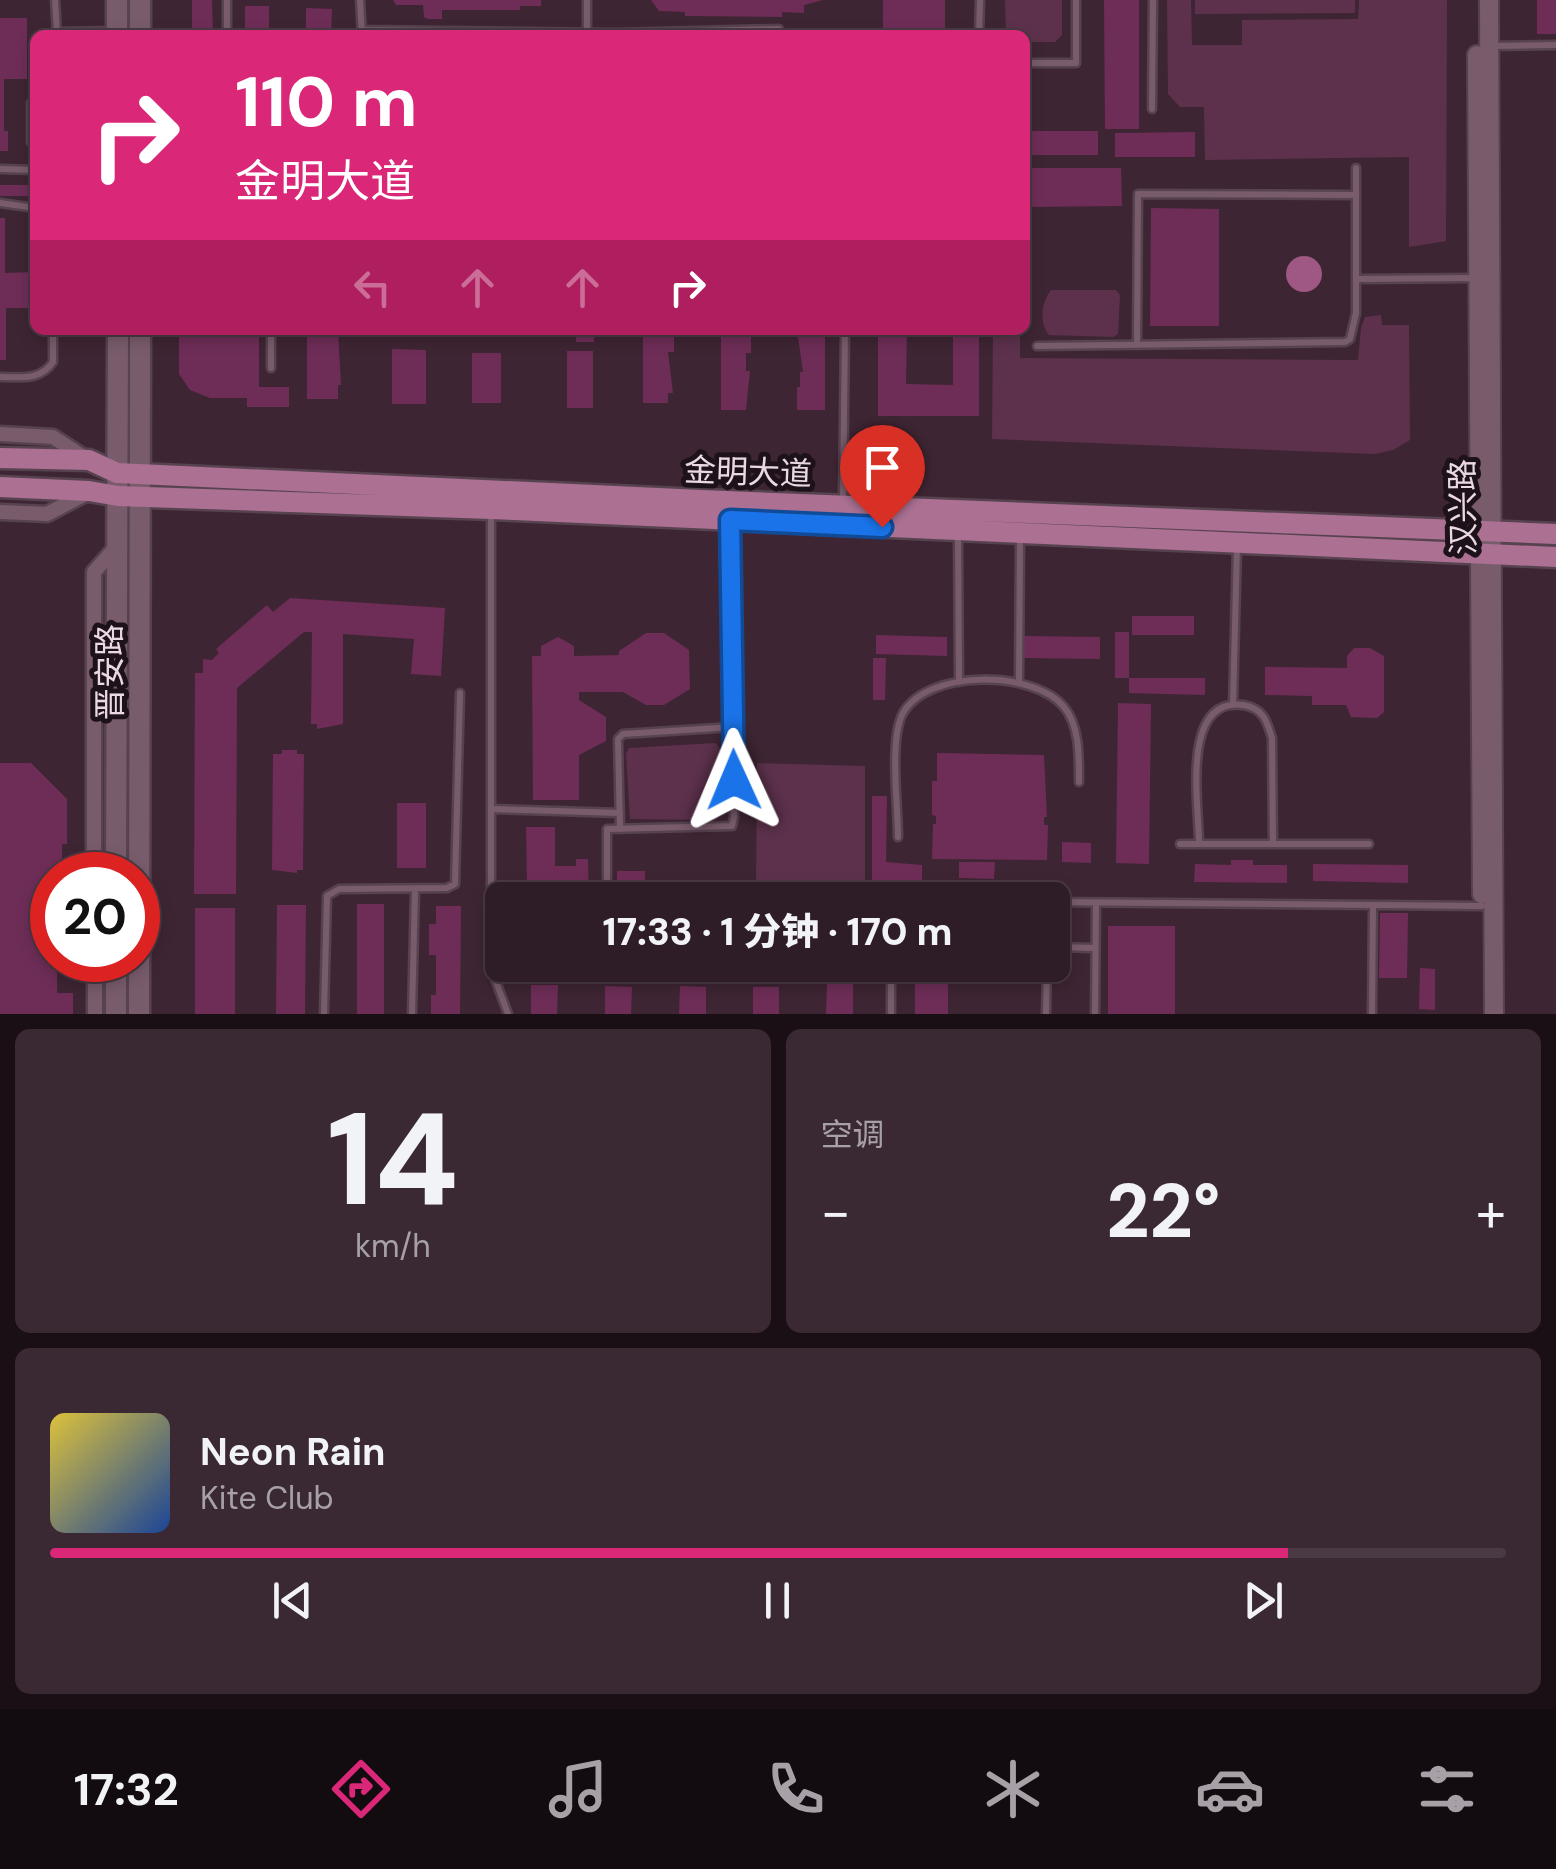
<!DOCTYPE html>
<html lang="zh">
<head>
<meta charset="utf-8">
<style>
	:root { --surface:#2e1c26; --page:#3a2932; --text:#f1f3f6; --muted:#a7a1a7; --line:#493a43; --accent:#db2777 }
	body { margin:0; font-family:"DM Sans","Noto Sans SC",sans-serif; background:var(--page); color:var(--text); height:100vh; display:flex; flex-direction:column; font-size:38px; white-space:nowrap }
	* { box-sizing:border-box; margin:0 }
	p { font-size:32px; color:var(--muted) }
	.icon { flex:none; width:55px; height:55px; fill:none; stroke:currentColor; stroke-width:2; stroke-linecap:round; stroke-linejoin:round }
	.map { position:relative; height:1014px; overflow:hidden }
	.side { display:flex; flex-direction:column; gap:15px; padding:15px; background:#190f15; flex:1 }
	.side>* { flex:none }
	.banner { position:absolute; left:30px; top:30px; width:1000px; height:305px; border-radius:15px; box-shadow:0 5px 15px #0003,0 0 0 2px var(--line); background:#db2777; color:#fff; overflow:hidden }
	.speed { position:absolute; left:30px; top:852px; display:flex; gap:20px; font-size:50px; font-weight:700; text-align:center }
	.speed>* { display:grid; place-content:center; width:130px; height:130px; border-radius:50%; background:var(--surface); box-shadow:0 5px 15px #0003,0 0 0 2px var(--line); line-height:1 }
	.speed .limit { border:15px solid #d22; background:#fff; color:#111 }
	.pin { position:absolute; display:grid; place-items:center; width:85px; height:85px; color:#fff; margin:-102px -42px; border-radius:50% 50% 50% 0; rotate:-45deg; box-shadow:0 0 10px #0007 }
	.pin .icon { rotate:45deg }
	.me { position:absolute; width:110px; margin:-55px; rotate:359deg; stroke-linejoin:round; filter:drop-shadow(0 0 8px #0008) }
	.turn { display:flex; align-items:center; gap:35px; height:210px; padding:0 40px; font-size:45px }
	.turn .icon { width:130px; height:130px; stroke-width:2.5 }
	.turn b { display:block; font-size:70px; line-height:85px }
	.lanes { display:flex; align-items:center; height:95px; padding:0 40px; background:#0003; justify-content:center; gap:50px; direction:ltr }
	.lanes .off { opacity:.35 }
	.big { font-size:75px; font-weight:800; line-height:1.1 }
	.side .widget { flex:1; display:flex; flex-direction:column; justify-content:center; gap:15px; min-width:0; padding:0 35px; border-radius:15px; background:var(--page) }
	.side .dial { align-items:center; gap:0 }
	.dial b { font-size:130px; line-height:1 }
	.song { display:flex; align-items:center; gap:30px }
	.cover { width:120px; height:120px; border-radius:15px; background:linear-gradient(135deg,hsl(50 70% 55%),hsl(220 70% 35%)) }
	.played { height:10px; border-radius:5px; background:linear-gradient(90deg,var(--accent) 85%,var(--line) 85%) }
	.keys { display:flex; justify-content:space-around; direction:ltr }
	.heat { display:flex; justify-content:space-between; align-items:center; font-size:55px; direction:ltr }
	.side .tiles { flex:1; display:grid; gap:15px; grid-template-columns:1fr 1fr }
	.widget:last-child { grid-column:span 2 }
	.trip { position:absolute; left:485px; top:882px; width:585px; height:100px; border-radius:15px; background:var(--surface); box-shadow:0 5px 15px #0003,0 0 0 2px var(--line); font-weight:800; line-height:100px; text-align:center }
	.tab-bar { display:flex; height:160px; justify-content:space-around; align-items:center; background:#120b0f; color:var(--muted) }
	.tab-bar .icon { width:70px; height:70px }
	.tab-bar .current { color:var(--accent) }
	.tab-bar b { font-size:45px; color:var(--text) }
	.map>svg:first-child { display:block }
</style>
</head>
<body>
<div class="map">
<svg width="1556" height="1014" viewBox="0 0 1556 1014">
	<rect width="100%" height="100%" fill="#3e2533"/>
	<path fill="#5d314c" d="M 1005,0 L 1062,0 L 1062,35 L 1055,42 L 1025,42 L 1025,35 L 1006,35 Z
		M 1167,0 L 1191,0 L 1192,45 L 1242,45 L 1242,20 L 1358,19 L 1359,0 L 1447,0 L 1446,241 L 1409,247 L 1409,157 L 1205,160 L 1204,107 L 1180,107 L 1168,94 Z
		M 1195,0 L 1355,0 L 1355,13 L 1195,14 Z
		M 1051,290 L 1116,290 L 1120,295 L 1118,334 L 1113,337 L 1049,335 C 1039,323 1041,303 1051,290 Z
		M 1381,315 L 1382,325 L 1409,325 L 1410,440 L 1393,450 L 1375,454 L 992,439 L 993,330 L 1020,330 L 1020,358 L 1358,360 L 1361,328 L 1365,317 Z
		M 716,743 L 721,751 L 719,817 L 715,820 L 630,819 L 626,754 L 629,748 Z
		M 757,763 L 865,766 L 865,900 L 756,900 Z
		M 756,965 L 865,965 L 865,979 L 756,979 Z"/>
	<path fill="#9e5883" d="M1286 274a18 18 0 1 1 36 0a18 18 0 1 1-36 0Z"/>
	<path fill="#6e2d57" d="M 192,0 L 212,0 L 213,35 L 192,35 Z
		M 393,0 L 541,0 L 541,6 L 520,6 L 520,10 L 442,10 L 442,19 L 428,19 L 424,17 L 423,5 L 396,5 Z
		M 651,0 L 823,0 L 804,5 L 804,13 L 782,12 L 782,17 L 685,16 L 685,12 L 659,11 Z
		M 883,0 L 945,0 L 945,35 L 883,35 Z
		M 1104,0 L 1139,0 L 1139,129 L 1105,129 Z
		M 1537,0 L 1556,0 L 1556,34 L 1537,34 Z
		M 245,6 L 269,6 L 269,35 L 245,35 Z
		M 306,8 L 332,9 L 331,35 L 306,35 Z
		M 0,18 L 27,18 L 27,79 L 4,79 L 4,131 L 8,131 L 8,151 L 0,151 Z
		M 1025,131 L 1098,131 L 1098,155 L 1025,155 Z
		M 1195,132 L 1195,157 L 1115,157 L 1115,133 Z
		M 1025,168 L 1121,168 L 1122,206 L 1025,207 Z
		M 0,185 L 34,185 L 34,196 L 0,196 Z
		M 1151,208 L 1219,209 L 1219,326 L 1150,326 Z
		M 0,218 L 5,218 L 5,273 L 35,272 L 35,308 L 6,308 L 6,360 L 0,360 Z
		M 179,330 L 259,330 L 259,387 L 289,387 L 289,407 L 247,407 L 247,398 L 210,398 L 190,390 L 179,374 Z
		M 307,330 L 338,330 L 341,385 L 338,385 L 338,399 L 307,399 Z
		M 569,330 L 594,330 L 594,342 L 576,342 L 576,337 L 569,337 Z
		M 643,330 L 674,330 L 674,352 L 668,352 L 673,393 L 668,393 L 668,403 L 643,403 Z
		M 721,330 L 751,330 L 751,353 L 746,353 L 746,371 L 750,371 L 746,410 L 721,410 Z
		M 797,330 L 825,330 L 825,410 L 797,410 L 797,387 L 800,387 L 800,372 L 803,372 Z
		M 878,330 L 907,330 L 906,384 L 953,385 L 953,330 L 979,330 L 979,416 L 878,416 Z
		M 392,349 L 426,350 L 426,404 L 392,404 Z
		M 567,351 L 593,351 L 593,408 L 567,408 Z
		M 472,353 L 501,353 L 501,403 L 472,403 Z
		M 290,598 L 445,608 L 441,676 L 411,674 L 414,639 L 343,634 L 343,724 L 317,729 L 317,724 L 311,724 L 312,632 L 304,632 L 237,688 L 236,894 L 194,894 L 195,673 L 203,673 L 203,659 L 212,660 L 219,653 L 216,649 L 267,605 L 273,612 Z
		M 1132,616 L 1194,616 L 1194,635 L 1132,635 Z
		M 1115,632 L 1129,632 L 1129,678 L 1115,678 Z
		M 646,633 L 664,633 L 689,650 L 690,689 L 664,705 L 646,705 L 623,692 L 579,692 L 579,700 L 606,717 L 606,741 L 579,755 L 579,800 L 533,800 L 532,656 L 541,656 L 541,646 L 558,637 L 574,646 L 574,656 L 619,655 L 619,651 Z
		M 876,635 L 947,637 L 947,656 L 876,654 Z
		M 1024,636 L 1100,637 L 1100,659 L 1024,658 Z
		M 1354,648 L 1370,648 L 1384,656 L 1384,712 L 1377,718 L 1351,717 L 1346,705 L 1312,705 L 1312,696 L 1265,695 L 1265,667 L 1347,668 L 1347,656 Z
		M 873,658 L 886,658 L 885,700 L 873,700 Z
		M 1129,678 L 1205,678 L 1205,695 L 1129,693 Z
		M 1118,703 L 1151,704 L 1149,864 L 1116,863 Z
		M 282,750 L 297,750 L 297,754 L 304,754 L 303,870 L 297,870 L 297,873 L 272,870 L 273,754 L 282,754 Z
		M 937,753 L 1044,755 L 1047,817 L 1044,817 L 1044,825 L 1048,825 L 1047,860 L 932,859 L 933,824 L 936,824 L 936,816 L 932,815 L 932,781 L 937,781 Z
		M 0,763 L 31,763 L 67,799 L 67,844 L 62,844 L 62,875 L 52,875 L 52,960 L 57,960 L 57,993 L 73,993 L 73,1014 L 0,1014 Z
		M 872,796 L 887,796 L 886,862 L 922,865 L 922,880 L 872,880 Z
		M 397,803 L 426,803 L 426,868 L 397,868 Z
		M 526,827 L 555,827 L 555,866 L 576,866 L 576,859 L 588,859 L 589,900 L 504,900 L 504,889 L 527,889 Z
		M 1062,842 L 1091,843 L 1091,863 L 1062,862 Z
		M 1231,860 L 1253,860 L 1253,865 L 1287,865 L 1287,883 L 1194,882 L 1195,864 L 1231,865 Z
		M 959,862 L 995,862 L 994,879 L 959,878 Z
		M 1313,864 L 1408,865 L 1408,883 L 1313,881 Z
		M 617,871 L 645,871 L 645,900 L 617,900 Z
		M 357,904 L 384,904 L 384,1014 L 357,1014 Z
		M 277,905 L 306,905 L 305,1014 L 276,1014 Z
		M 436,906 L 461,906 L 460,1014 L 431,1014 L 431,995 L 436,995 L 436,955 L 429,955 L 429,924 L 436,924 Z
		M 195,908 L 235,908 L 235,1014 L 195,1014 Z
		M 1380,913 L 1408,913 L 1407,978 L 1379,978 Z
		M 1108,926 L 1175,926 L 1175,1014 L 1108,1014 Z
		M 505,965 L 595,965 L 595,979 L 524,979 L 524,982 L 512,982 L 506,974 Z
		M 915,965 L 948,965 L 948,1014 L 915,1014 Z
		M 1420,968 L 1435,969 L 1435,1010 L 1419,1009 Z
		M 827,984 L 853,984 L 853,1014 L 826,1014 Z
		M 531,985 L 558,985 L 557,1014 L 531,1014 Z
		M 605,986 L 632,987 L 631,1014 L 605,1014 Z
		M 680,986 L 706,987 L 706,1014 L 679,1014 Z
		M 753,987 L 779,987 L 779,1014 L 753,1014 Z"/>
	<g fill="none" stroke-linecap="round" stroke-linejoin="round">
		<g stroke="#57424f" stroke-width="11">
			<path id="service" d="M 55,0 L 57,34
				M 360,0 L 362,35
				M 362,30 L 616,33 L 779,29
				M 57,32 L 116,31
				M 587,32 L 587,0
				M 227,35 L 227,0
				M 979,35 L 980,0
				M 1491,46 L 1556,45
				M 1025,63 L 1076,63 L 1076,0
				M 1152,109 L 1153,0
				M 31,142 L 31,103 L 35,103
				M 0,169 L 35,170
				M 0,203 L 35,208
				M 1356,279 L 1475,278
				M 271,330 L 271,368
				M 1137,345 L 1138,194 L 1356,195
				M 1037,346 L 1345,342 L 1350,339 L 1356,313 L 1356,168
				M 0,377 C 21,377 40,381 53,362 L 53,330
				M 843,500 L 845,330
				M 491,515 L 491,968 L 508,1014
				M 958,534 L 959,682
				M 1019,681 L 1020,537
				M 1233,705 L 1237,546
				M 492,809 L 620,813
				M 620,829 L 618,739 L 623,734 L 733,727
				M 898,837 C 898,805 889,739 903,713 C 928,669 1034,670 1064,707 C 1080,726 1079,758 1079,782
				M 1180,844 L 1369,844
				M 1199,844 C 1199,805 1180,697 1243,705 C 1263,708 1267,721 1272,738 L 1273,844
				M 607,900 L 607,829 L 732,826 L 734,817 L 730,523
				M 892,900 L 892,893 L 963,894 L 989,900
				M 1052,902 L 1482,906
				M 1052,947 L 1095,948
				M 607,966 L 607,965
				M 324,1014 L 327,896 L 339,889 L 447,888 L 455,884 L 460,693
				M 412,1014 L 415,890
				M 891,1014 L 891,965
				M 1046,1014 L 1047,965
				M 1095,1014 L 1096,903
				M 1372,1014 L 1373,905"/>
		</g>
		<g stroke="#57424f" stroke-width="19">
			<path id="minor" d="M 0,434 L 53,437 L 88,460
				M 0,512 L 47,514 L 89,492
				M 94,875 L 94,572 L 117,546
				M 95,960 L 95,1014"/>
		</g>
		<g stroke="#57424f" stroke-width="22">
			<path id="tertiary" d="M 1489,0 L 1494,1014
				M 1477,55 L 1482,894"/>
		</g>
		<g stroke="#57424f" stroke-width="25">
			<path id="secondary" d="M 117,0 L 117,35
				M 140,0 L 140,35
				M 116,875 L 118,330
				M 116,1014 L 116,960
				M 139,1014 L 140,330"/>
		</g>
		<g stroke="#57424f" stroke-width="25">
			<path id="primary" d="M 0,458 L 89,460 L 117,473 L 701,500 L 1556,534
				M 0,487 L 89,491 L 118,496 L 491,509 L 1556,557"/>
		</g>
		<use href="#service" stroke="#795c6c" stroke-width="6"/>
		<use href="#minor" stroke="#795c6c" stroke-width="14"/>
		<use href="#tertiary" stroke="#795c6c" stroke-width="18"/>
		<use href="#secondary" stroke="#795c6c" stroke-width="20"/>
		<use href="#primary" stroke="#ab7092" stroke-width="20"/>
	</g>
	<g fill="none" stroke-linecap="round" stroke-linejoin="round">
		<g stroke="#114b97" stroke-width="25">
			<path id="route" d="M 734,780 L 730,520 L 882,527"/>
		</g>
		<use href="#route" stroke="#1a73e8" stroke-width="18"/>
	</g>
	<g text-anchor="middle" stroke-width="10" stroke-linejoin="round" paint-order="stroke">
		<g font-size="32" fill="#ead9e3" stroke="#1d1219">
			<text transform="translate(748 472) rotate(2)" y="11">金明大道</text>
			<text transform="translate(1463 507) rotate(-91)" y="11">汉兴路</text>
			<text transform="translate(110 672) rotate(-90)" y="11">晋安路</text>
		</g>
	</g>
</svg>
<div class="speed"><div class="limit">20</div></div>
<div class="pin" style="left:882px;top:527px;background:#d93025"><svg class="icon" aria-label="arrive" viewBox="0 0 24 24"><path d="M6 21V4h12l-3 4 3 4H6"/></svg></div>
<svg class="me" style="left:734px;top:780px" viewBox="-20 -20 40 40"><path d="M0-17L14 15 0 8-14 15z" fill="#1a73e8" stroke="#fff" stroke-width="4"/></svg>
<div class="trip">17:33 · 1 分钟 · 170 m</div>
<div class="banner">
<div class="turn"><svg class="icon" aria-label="right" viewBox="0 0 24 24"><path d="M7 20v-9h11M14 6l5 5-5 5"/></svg><div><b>110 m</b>金明大道</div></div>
<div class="lanes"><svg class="icon off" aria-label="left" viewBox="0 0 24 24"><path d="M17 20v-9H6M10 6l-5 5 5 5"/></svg><svg class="icon off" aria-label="ahead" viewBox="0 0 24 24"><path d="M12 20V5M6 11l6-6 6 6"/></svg><svg class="icon off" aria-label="ahead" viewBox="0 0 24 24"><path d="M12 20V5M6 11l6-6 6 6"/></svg><svg class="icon" aria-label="right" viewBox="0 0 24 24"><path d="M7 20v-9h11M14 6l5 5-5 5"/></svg></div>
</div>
</div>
<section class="side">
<div class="tiles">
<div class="widget dial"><b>14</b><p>km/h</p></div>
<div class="widget"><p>空调</p>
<div class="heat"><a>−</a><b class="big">22°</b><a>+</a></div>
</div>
<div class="widget">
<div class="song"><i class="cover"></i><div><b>Neon Rain</b><p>Kite Club</p></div></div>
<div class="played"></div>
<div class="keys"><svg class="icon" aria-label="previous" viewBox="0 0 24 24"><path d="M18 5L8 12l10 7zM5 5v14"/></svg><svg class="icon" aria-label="pause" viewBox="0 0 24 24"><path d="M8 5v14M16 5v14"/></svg><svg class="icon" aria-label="next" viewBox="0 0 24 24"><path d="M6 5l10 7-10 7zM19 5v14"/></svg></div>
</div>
</div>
</section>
<nav class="tab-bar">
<b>17:32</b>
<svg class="icon current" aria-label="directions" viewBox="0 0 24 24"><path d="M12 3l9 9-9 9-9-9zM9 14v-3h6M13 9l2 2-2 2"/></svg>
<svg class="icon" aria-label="music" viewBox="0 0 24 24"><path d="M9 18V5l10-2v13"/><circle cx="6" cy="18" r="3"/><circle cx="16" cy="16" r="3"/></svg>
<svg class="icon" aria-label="phone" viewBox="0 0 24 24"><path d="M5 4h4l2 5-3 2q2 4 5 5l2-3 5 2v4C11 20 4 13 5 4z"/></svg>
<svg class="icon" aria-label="climate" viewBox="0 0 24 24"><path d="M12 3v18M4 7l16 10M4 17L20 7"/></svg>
<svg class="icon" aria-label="car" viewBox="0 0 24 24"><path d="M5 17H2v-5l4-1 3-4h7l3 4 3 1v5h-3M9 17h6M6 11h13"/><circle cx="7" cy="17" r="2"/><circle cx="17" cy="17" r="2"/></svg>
<svg class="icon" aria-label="filters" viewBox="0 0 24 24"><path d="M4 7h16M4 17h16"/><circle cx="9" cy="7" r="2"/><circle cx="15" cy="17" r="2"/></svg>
</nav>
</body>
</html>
